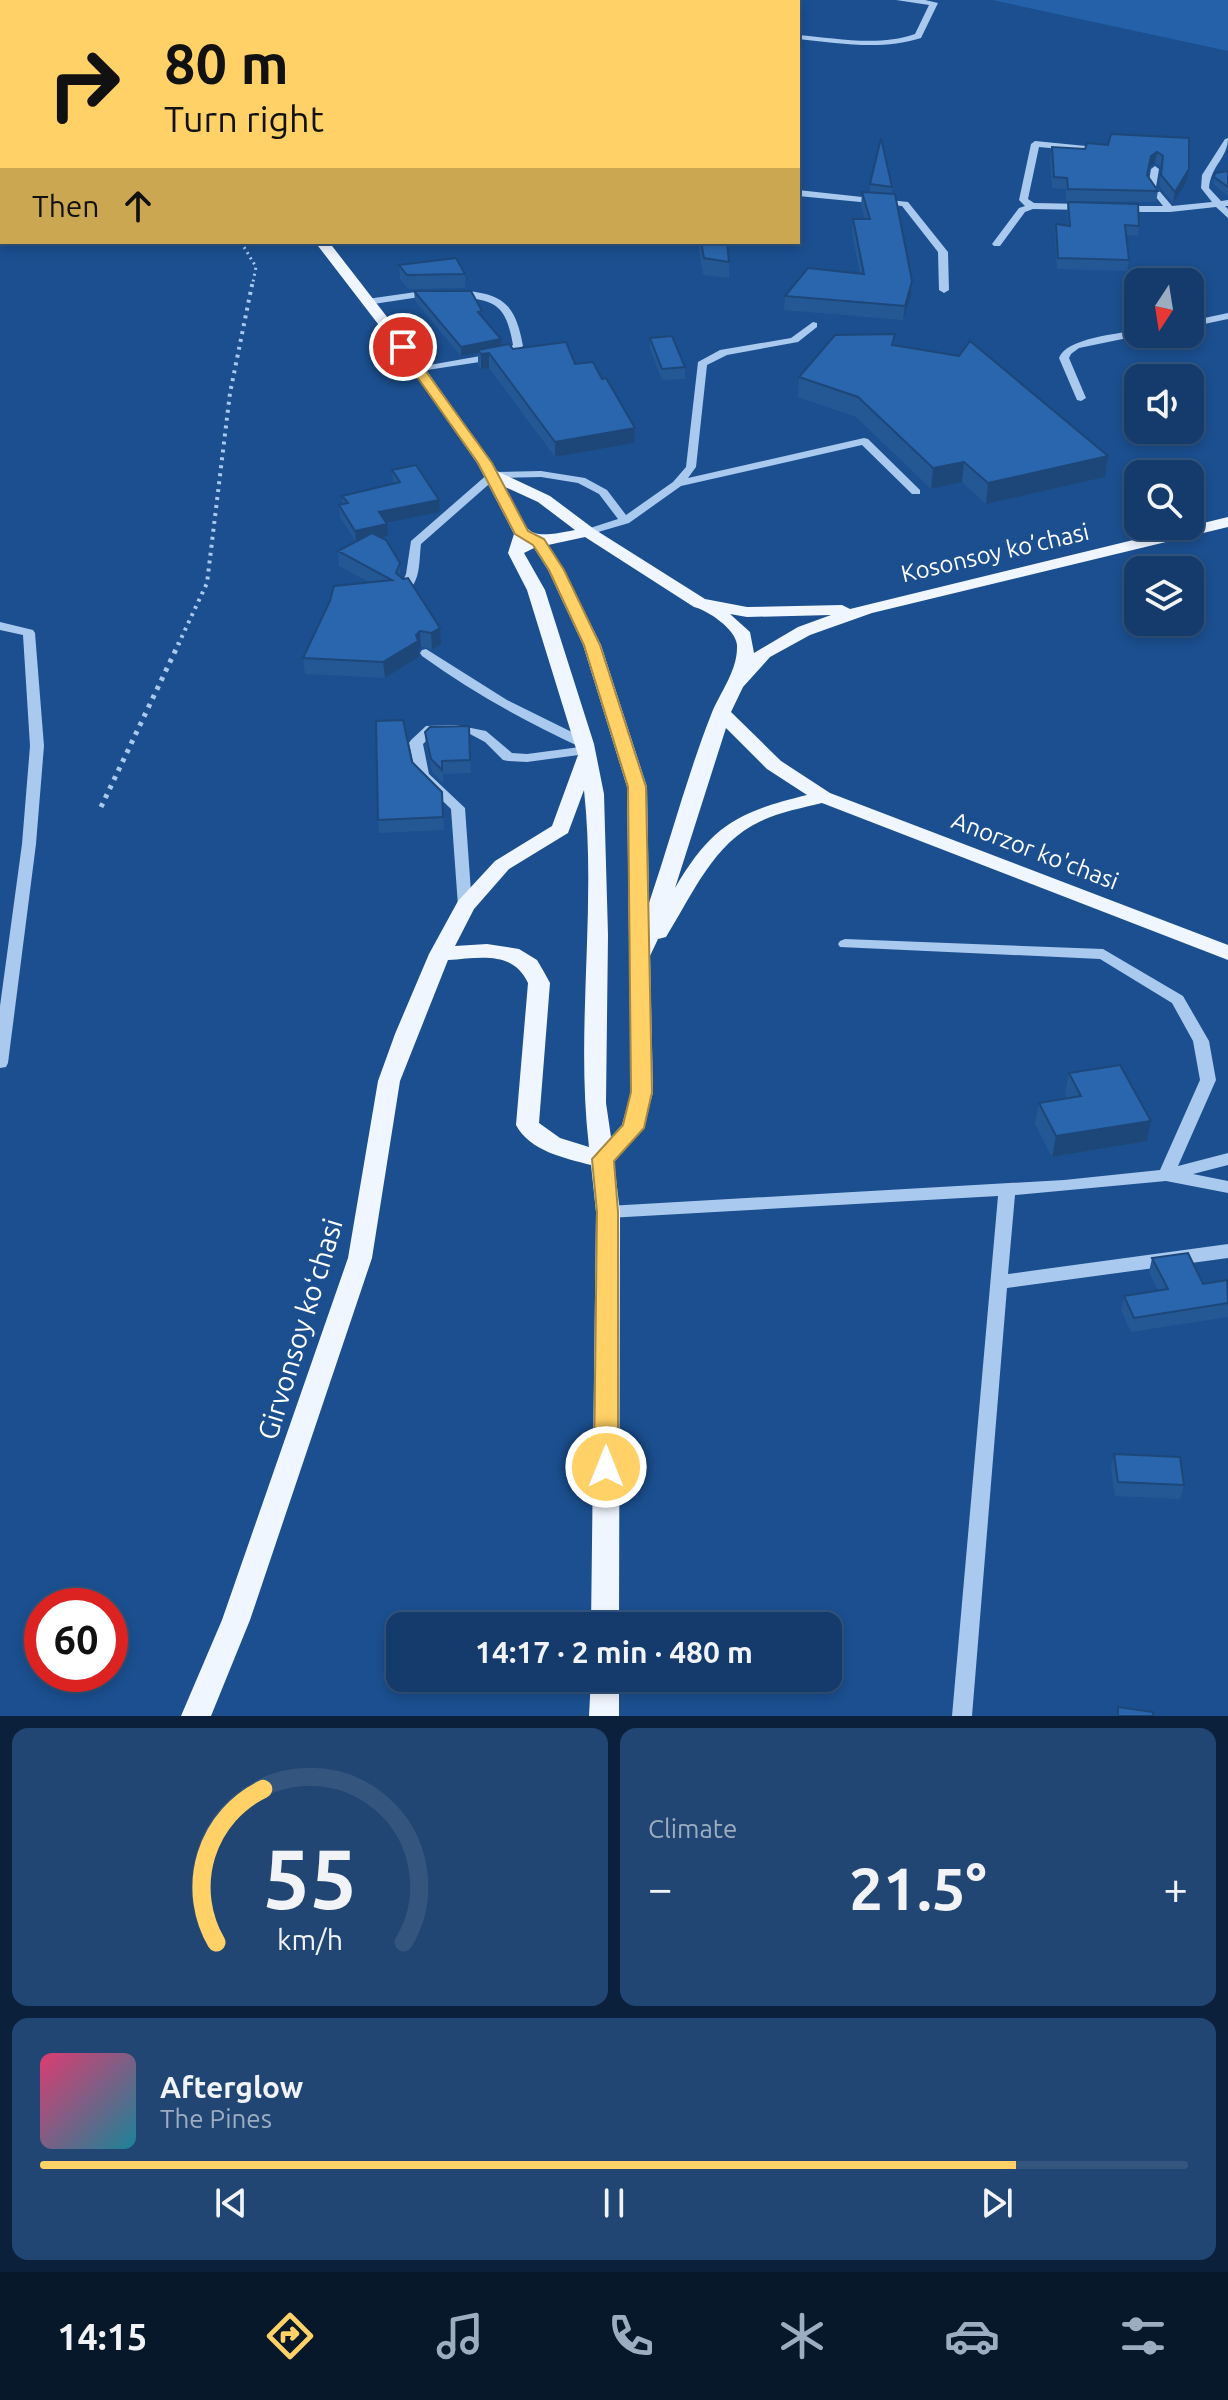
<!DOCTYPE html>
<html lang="en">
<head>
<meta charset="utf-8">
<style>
	:root { --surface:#143b6b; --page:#214673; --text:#f1f3f6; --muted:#9dadc1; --line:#33557e; --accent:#ffd166 }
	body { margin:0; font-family:Ubuntu,sans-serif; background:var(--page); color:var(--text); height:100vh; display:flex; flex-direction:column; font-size:30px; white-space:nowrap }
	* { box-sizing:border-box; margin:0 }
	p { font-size:26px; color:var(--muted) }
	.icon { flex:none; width:44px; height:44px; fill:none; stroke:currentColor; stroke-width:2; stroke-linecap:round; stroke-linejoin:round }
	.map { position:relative; height:1716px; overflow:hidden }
	.drawer { display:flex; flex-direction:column; gap:12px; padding:12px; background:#0b203b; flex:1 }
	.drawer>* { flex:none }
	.banner { position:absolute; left:0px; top:0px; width:800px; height:244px; box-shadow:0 4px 12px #0003,0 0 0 2px var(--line); background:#ffd166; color:#111; overflow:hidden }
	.needle { width:52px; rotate:192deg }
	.tools { position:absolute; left:1124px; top:268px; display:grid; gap:16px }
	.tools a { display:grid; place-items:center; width:80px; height:80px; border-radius:16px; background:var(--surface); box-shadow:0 4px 12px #0003,0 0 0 2px var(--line); font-size:40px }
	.speed { position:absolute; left:24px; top:1588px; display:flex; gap:16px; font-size:40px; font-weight:700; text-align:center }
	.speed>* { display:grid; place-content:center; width:104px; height:104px; border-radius:50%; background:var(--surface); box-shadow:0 4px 12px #0003,0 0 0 2px var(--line); line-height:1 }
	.speed .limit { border:12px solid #d22; background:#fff; color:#111 }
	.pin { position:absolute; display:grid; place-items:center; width:68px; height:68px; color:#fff; margin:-34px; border:4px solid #fff; border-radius:50%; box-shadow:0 2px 8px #0007 }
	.me { position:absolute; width:88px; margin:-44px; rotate:0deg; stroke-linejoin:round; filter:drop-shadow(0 0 6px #0008) }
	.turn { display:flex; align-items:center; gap:28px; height:168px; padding:0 32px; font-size:36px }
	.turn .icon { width:104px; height:104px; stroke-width:2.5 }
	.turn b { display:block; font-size:56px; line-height:68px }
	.then { display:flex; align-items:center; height:76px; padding:0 32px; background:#0003; gap:16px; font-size:30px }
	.big { font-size:60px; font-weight:700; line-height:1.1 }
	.drawer .widget { flex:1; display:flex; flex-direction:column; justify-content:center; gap:12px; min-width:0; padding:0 28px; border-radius:16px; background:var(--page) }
	.drawer .dial { align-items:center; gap:0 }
	.dial svg { height:208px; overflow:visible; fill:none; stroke:var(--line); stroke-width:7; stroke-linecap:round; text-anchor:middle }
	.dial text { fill:var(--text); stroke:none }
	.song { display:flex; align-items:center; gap:24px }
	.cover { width:96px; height:96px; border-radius:12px; background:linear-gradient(135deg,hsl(340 70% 55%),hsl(190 70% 35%)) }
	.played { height:8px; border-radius:4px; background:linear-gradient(90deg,var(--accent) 85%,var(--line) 85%) }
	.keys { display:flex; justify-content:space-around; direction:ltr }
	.heat { display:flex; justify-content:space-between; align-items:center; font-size:44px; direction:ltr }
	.drawer .tiles { flex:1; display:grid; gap:12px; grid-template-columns:1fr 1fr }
	.widget:last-child { grid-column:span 2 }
	.trip { position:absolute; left:386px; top:1612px; width:456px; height:80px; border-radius:16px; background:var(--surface); box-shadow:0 4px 12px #0003,0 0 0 2px var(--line); font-weight:700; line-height:80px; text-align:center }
	.tabs { display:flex; height:128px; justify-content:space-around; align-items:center; background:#08182b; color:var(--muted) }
	.tabs .icon { width:56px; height:56px }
	.tabs .active { color:var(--accent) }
	.tabs b { font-size:36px; color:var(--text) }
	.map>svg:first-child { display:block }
</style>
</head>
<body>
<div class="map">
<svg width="1228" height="1716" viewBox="0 0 1228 1716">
	<rect width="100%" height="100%" fill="#1b4f8f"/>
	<path fill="#2461a8" d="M 992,0 L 1228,0 L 1228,51 Z"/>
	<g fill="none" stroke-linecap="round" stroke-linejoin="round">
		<path stroke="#a9c9ee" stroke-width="3" stroke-dasharray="2 4" stroke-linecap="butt" d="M 241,242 L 256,267 L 253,282"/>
		<path stroke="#a9c9ee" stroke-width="4" stroke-dasharray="3 5" stroke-linecap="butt" d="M 178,645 L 207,583 L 230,393 L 253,280"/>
		<path stroke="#a9c9ee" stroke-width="5" stroke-dasharray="4 6" stroke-linecap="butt" d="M 101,807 L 179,643"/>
		<path fill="#a9c9ee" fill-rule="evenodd" d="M 896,0 L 925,0 L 938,3 L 921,38 C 881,51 839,43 798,39 L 798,35 C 836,38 878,47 915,34 L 929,5 Z
			M 1228,138 C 1228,158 1211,165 1209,188 L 1221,201 L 1228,200 L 1228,206 L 1225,206 L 1228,209 L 1228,218 L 1216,207 L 1170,212 L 1122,212 L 1117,209 L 1122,206 L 1163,206 L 1148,187 L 1151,169 L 1155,166 L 1159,169 L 1156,187 L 1172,206 L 1212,202 L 1201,188 L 1202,175 L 1225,139 Z
			M 1035,141 L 1096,147 L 1096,151 L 1093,152 L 1039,147 L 1028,199 L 1034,203 L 1085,204 L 1090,207 L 1085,210 L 1033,209 L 1025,212 L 1000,246 L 994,246 L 992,244 L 1019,208 L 1025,206 L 1019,200 L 1031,144 Z
			M 798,190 L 908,202 L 948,252 L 949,290 L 944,293 L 939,290 L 938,252 L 902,206 L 798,196 Z
			M 430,290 L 433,291 L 433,295 L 367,305 L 362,302 L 367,299 Z
			M 455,290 C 500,293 515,300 523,346 L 506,358 L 414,372 L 413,370 L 418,367 L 503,352 L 513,345 C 505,299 493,302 452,295 L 452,291 Z
			M 1228,313 L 1228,319 L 1190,327 L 1190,321 Z
			M 813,322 L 817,323 L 817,327 L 798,342 L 727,355 L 707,365 L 696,467 L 688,478 L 864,438 L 868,439 L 920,490 L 920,494 L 912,494 L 862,445 L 681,486 L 629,523 L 588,535 L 584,534 L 584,530 L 618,519 L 599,494 L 578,483 L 541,477 L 496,478 L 421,544 C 419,560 421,583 406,592 L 400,588 L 406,574 L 411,541 L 489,473 L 493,472 L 541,471 L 585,478 L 607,490 L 626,515 L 673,482 L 686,467 L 698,362 L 720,350 L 791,338 Z
			M 1138,330 L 1138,334 L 1142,335 L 1079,348 L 1071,354 L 1069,358 L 1086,398 L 1081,401 L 1077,400 L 1059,358 C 1066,338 1118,334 1138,330 Z
			M 0,622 L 33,630 L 35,633 L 44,746 L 36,844 L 8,1063 L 6,1067 L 0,1068 L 0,1006 L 22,844 L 30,746 L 23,635 L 0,630 Z
			M 426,649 L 507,700 L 590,741 L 592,744 L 589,747 L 593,750 L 586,754 L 527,762 L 508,761 L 503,760 L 485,742 L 470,734 L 434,733 L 423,744 L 429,774 L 465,808 L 472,906 L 465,911 L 458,906 L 451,809 L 416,775 L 409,743 L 411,740 L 426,726 L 456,725 L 486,731 L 512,753 L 527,754 L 580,747 C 524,721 472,692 422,656 L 420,653 L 422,650 Z
			M 845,939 L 1103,949 L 1183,996 L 1209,1041 L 1216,1080 L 1178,1166 L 1228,1153 L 1228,1165 L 1193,1174 L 1228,1181 L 1228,1193 L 1166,1181 L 1015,1195 L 1008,1274 L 1228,1244 L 1228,1258 L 1007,1288 L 972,1716 L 952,1716 L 998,1196 L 608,1218 L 602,1216 L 600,1212 L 602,1208 L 608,1206 L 1064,1180 L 1160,1170 L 1200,1080 L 1193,1041 L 1172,1003 L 1100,959 L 840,947 L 838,944 L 840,941 Z"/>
		<path fill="#f0f6ff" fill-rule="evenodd" d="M 122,0 L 133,0 L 134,2 L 123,2 Z
			M 141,0 L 152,0 L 153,2 L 142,2 Z
			M 315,242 L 329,242 L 408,344 L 497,471 L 550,496 L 594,529 L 705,599 L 747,607 L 842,605 L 850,609 L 1228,517 L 1228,527 L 872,613 L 810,635 L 770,657 L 743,687 L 731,712 L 781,761 L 830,793 L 1228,945 L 1228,960 L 822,803 C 802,808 780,812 761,821 C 713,843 693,894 666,937 L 658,939 L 650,956 L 653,1092 L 644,1128 L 614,1162 L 620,1212 L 619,1626 L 591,1626 L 596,1212 L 591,1165 C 564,1158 530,1151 516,1125 L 528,983 C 513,950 479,958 448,960 L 400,1081 L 372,1258 L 250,1620 L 211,1716 L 181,1716 L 222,1620 L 348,1258 L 378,1081 L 395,1034 L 429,954 L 458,901 L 495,861 L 552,826 L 578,755 L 527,590 L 508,553 L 514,534 L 477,463 L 398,350 ZM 505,487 L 538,502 L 575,530 C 521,541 529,532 505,487 ZM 585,537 L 694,607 C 707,610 736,629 737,645 C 738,671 720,692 711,715 C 687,776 670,841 649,903 L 647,787 L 601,645 L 564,570 L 548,545 ZM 534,548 L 548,570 L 583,645 L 627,787 L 631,1092 L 622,1125 L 611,1137 L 606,1103 L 608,935 L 604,794 L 594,744 L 545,590 L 524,553 ZM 730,614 L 747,617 L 831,615 L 798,627 L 754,653 L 750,632 ZM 726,728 L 767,769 L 807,795 C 738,812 712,825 675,888 ZM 584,790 C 597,909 575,1029 589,1147 L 560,1138 L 539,1123 L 550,983 L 544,972 L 537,960 L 519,949 L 487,944 L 455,946 L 474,909 L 509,869 L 568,833 Z
			M 591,1678 L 619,1678 L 619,1716 L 589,1716 Z"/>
	</g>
	<path fill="#245895" d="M 1189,138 L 1187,181 L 1173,203 L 1159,186 L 1161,167 L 1155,163 L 1149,167 L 1147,176 L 1158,191 L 1156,202 L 1066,201 L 1066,189 L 1052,188 L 1050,158 L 1052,147 L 1085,149 L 1108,145 Z
		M 1228,171 L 1228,196 L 1213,184 L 1215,173 Z
		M 870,184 L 892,187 L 892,194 L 912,281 L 911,296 L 903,320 L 784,310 L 785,296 L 860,274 L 852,233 L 853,219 L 865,219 L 861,206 L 862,192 L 870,193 Z
		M 1068,202 L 1139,226 L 1138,236 L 1126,235 L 1129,260 L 1127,271 L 1057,269 L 1055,235 L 1056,224 L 1068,225 L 1067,213 Z
		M 698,242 L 727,242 L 729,262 L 729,278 L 703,275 Z
		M 399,265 L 465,274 L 465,288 L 408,289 L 400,279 Z
		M 414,291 L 482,317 L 501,339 L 501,346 L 575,364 L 602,379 L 635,428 L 634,443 L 555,457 L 489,368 L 481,369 L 478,365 L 478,353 L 461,356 L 415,301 Z
		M 895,334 L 894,345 L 1108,456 L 1105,477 L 986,504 L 962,482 L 931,489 L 856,417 L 798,397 L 799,377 Z
		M 650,338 L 685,367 L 685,379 L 662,380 L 650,349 Z
		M 392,470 L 440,512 L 386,522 L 388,536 L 381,538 L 400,563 L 400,577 L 441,644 L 432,649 L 421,647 L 419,650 L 419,657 L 385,678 L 305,674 L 303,658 L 369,582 L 339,566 L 338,551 L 356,542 L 340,517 L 339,505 L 343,504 L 342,496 L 394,484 L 393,481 Z
		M 469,726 L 471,773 L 443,774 L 443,783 L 432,772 L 426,745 L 425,732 Z
		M 412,762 L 443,806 L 444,830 L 379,833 L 378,820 Z
		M 1069,1073 L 1151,1121 L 1147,1141 L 1052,1157 L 1035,1124 L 1039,1103 L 1067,1099 L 1065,1094 Z
		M 1152,1258 L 1203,1284 L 1228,1282 L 1228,1317 L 1131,1332 L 1121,1310 L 1124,1296 L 1158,1290 L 1149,1272 Z
		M 1114,1454 L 1184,1485 L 1180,1499 L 1115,1496 L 1111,1468 Z"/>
	<path fill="#1d4779" d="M 1157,152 L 1155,163 L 1149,167 L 1145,186 L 1151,156 Z
		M 1189,169 L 1187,181 L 1173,203 L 1175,192 Z
		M 912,281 L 911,296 L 903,320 L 905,306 Z
		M 501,339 L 501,349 L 478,350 L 478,353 L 461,356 L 461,347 Z
		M 489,353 L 489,368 L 481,369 L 481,354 Z
		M 635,428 L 634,443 L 555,457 L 555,442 Z
		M 1108,456 L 1105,477 L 986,504 L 988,483 Z
		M 964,462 L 962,482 L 931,489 L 933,468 Z
		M 439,500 L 440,512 L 380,524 L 379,512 Z
		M 387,524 L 388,536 L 356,543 L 355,531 Z
		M 440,628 L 441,644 L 432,649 L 431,633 Z
		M 420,631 L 421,647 L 419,650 L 419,657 L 385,678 L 383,662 Z
		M 1151,1121 L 1147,1141 L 1052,1157 L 1056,1136 Z"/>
	<path fill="#2a66ad" stroke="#1d4779" stroke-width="2" d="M 2,0 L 90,0 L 92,2 L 3,2 Z
		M 205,0 L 238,0 L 239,2 L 206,2 Z
		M 1111,134 L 1189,138 L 1189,169 L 1175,192 L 1161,175 L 1163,156 L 1157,152 L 1151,156 L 1147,175 L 1158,191 L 1068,189 L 1067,178 L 1054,177 L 1052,147 L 1085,149 L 1087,143 L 1108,145 Z
		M 881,138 L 892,187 L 870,184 Z
		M 1228,171 L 1228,187 L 1214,177 L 1215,173 Z
		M 862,192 L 895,194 L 912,281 L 905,306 L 785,296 L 808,268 L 864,274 L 853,219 L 870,219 Z
		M 1068,202 L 1138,204 L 1139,226 L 1125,225 L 1129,260 L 1058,258 L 1056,224 L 1070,226 Z
		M 701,242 L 727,242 L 729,262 L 704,258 Z
		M 456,258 L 465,274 L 407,275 L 399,265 Z
		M 414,291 L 471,291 L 482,311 L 478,312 L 501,339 L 461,347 Z
		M 895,334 L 892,345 L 959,356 L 970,341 L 1108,456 L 988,483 L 964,462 L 933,468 L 858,397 L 799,377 L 835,335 Z
		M 672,336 L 685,367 L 662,369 L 650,338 Z
		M 566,342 L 575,364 L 593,362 L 602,379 L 606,378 L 635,428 L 555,442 L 489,353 L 481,354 L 478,350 L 509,344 L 513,349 Z
		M 416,465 L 439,500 L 379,512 L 387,524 L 355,531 L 339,505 L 348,503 L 342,496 L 400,482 L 392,470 Z
		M 372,533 L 386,540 L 400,563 L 396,573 L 403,579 L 408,578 L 440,628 L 431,633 L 420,631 L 416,635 L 418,641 L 383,662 L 303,658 L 330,601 L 334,586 L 392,580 L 338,551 Z
		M 403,720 L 412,762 L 442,792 L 443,817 L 378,820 L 376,721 Z
		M 469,726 L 470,760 L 442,761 L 442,770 L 431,759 L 425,732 L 430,727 Z
		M 1120,1065 L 1151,1121 L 1056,1136 L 1039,1103 L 1081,1096 L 1069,1073 Z
		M 1188,1253 L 1203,1284 L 1227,1280 L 1228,1303 L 1134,1318 L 1124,1296 L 1168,1289 L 1152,1258 Z
		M 1114,1454 L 1180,1457 L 1184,1485 L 1118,1482 Z
		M 1118,1707 L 1153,1712 L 1153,1716 L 1118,1716 Z"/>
	<path fill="#ffd166" stroke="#a68842" stroke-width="2" d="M 398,345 L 407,345 L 492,463 L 528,531 L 544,539 L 564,570 L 600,645 L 646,787 L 652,1092 L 644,1128 L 614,1161 L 618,1212 L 618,1467 L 615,1474 L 606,1477 L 597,1474 L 594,1467 L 597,1212 L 592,1159 L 623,1125 L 631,1092 L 628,787 L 584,645 L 549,570 L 533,545 L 515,534 L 478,463 L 396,347 Z"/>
	<g text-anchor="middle" stroke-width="8" stroke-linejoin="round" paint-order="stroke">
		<g font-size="24" fill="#fff" stroke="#1b4f8f">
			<text transform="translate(995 553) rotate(-13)" y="8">Kosonsoy ko’chasi</text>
			<text transform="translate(1035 851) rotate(21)" y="8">Anorzor ko'chasi</text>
		</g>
		<g font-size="28" fill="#fff" stroke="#1b4f8f">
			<text transform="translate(300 1329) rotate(-73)" y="10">Girvonsoy koʻchasi</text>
		</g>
	</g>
</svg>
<div class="tools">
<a><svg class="needle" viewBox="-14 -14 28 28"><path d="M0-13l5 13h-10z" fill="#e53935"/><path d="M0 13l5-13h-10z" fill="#9dadc1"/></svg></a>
<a><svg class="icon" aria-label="sound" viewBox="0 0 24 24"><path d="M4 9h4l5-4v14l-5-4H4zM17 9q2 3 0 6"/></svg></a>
<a><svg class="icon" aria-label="search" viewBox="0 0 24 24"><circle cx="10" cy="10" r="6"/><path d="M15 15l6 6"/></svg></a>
<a><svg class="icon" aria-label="layers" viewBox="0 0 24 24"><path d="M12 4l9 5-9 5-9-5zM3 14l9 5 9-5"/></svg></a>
</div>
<div class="speed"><div class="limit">60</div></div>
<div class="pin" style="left:403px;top:347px;background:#d93025"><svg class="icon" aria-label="arrive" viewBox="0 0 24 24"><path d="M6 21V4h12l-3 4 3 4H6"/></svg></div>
<svg class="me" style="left:606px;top:1467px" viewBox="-20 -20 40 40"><circle r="17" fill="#ffd166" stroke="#fff" stroke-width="3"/><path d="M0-11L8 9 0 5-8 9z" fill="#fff"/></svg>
<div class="trip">14:17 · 2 min · 480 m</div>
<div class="banner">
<div class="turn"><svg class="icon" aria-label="right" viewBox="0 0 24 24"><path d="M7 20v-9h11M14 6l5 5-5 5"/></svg><div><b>80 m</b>Turn right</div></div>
<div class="then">Then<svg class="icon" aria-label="ahead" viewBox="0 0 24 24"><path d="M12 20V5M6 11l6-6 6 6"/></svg></div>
</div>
</div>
<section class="drawer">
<div class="tiles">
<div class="widget dial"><svg viewBox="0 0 100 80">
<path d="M14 69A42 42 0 1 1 86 69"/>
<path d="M14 69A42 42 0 0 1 32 10" stroke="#ffd166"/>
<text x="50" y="56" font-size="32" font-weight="700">55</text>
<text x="50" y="72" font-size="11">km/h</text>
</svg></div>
<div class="widget"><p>Climate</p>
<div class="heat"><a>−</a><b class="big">21.5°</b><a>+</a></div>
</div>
<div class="widget">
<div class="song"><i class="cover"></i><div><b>Afterglow</b><p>The Pines</p></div></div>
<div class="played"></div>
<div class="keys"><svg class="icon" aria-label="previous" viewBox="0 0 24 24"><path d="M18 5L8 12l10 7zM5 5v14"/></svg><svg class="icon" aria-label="pause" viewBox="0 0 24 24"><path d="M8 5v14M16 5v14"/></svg><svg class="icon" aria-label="next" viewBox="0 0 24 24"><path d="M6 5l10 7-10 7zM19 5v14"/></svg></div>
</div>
</div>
</section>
<nav class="tabs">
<b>14:15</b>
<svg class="icon active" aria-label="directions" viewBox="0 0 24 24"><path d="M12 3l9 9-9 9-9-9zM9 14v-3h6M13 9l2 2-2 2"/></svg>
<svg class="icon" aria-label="music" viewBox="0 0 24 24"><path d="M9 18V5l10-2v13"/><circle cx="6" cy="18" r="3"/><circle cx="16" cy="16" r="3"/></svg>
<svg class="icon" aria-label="phone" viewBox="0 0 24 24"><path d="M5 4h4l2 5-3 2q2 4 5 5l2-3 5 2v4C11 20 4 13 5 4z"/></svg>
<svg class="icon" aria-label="climate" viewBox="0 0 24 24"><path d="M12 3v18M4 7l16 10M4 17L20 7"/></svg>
<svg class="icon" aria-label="car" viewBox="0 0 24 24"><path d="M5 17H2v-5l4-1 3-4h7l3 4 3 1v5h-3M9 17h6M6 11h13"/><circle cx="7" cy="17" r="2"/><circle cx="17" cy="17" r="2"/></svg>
<svg class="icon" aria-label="filters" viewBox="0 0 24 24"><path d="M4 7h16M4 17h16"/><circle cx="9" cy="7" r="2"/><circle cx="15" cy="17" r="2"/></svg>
</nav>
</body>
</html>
